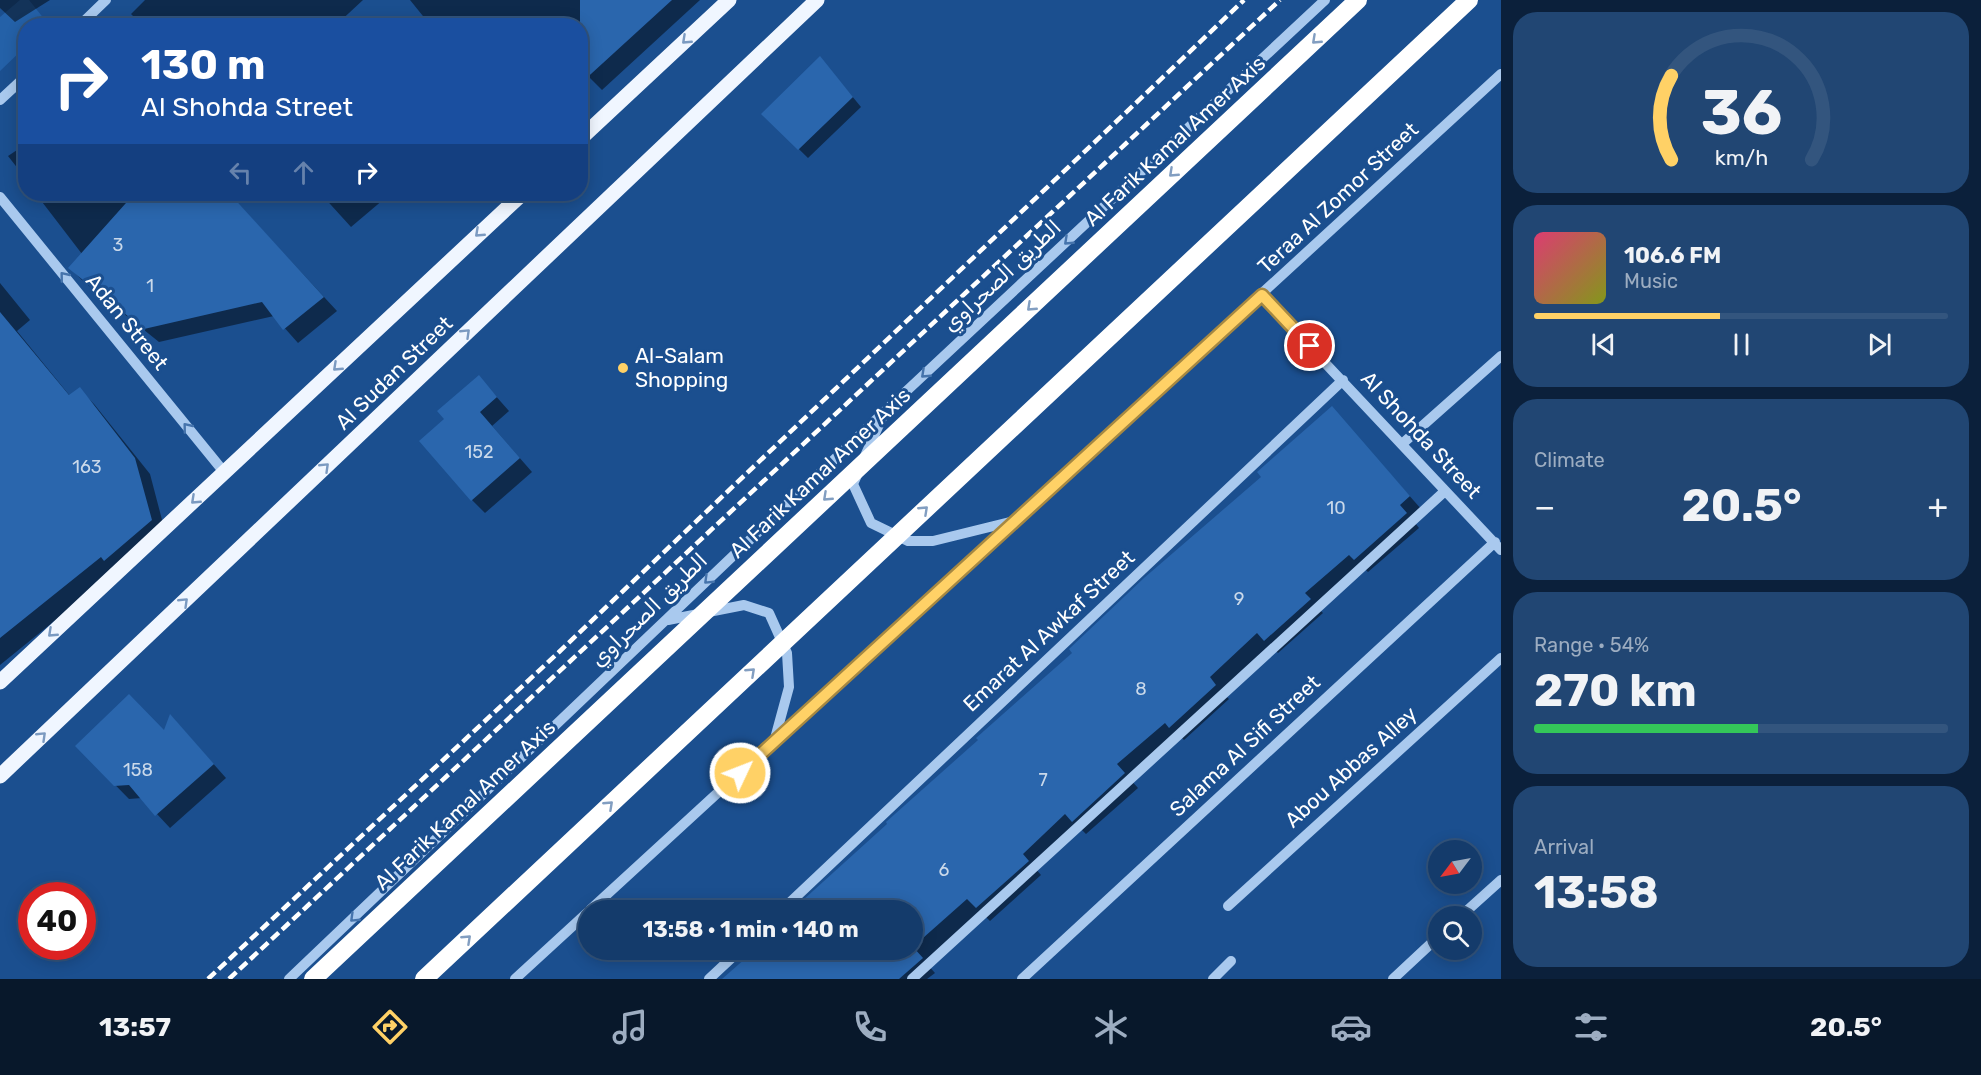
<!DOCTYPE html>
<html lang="en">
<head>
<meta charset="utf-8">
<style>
	:root { --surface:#143b6b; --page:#214673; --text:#f1f3f6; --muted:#9dadc1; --line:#33557e; --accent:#ffd166 }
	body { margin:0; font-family:Rubik,"Noto Naskh Arabic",sans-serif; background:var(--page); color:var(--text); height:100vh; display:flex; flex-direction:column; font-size:22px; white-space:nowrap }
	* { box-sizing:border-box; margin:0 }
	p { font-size:20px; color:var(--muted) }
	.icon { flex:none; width:33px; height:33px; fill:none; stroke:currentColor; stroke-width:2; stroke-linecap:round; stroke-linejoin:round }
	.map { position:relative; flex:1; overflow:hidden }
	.panel { display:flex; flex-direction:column; gap:12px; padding:12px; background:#0b203b; width:480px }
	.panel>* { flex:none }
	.guide { position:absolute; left:18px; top:18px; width:570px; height:183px; border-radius:24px; box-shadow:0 3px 15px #0003,0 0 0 2px var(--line); background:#1a4fa0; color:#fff; overflow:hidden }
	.needle { width:39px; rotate:238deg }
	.tools { position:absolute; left:1428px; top:840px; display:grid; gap:12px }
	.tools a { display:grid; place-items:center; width:54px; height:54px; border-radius:50%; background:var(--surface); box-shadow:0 3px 15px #0003,0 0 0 2px var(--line); font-size:30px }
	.speed { position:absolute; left:18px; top:882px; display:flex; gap:12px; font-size:30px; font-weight:700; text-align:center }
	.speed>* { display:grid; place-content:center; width:78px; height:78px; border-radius:50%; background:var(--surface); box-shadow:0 3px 15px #0003,0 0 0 2px var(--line); line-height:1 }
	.speed .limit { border:9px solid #d22; background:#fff; color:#111 }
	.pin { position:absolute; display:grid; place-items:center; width:51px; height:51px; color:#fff; margin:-26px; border:3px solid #fff; border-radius:50%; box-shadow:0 2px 6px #0007 }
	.me { position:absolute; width:66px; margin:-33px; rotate:47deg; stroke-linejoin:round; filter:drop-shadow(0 0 4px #0008) }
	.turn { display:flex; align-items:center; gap:21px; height:126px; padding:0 24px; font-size:27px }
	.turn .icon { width:78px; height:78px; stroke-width:2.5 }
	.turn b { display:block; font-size:42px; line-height:51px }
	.lanes { display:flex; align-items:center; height:57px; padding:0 24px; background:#0003; justify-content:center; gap:30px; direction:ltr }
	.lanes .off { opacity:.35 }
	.big { font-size:45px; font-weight:700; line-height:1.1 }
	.panel .card { flex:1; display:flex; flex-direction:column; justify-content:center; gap:9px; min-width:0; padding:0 21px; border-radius:24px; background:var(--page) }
	.panel .dial { align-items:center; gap:0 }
	.dial svg { height:156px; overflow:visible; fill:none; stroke:var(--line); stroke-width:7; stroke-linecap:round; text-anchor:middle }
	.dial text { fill:var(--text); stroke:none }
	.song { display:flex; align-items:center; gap:18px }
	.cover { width:72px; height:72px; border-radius:9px; background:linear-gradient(135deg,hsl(340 70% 55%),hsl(70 70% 35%)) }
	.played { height:6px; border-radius:3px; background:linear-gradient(90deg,var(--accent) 45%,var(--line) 45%) }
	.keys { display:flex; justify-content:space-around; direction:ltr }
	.heat { display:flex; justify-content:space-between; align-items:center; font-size:33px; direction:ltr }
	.charge { height:9px; border-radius:4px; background:linear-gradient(90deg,#34c759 54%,var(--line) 0) }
	.trip { position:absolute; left:578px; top:900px; width:345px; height:60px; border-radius:30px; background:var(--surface); box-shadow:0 3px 15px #0003,0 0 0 2px var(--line); font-weight:700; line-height:60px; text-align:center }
	.menu { display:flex; height:96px; justify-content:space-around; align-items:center; background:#08182b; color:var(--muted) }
	.menu .icon { width:42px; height:42px }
	.menu .current { color:var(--accent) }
	.menu b { font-size:27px; color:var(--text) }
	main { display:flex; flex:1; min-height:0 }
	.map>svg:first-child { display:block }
</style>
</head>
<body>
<main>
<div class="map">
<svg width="1501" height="979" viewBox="0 0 1501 979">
	<rect width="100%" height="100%" fill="#1b4f8f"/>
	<path fill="#2461a8" d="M 20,0 L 29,0 L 49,25 L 26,26 L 25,47 L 0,71 L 0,17 Z"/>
	<path fill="#0007" d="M 0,0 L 50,0 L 15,22 L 0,8 Z
		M 145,0 L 363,0 L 335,26 L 125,26 L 133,16 L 131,14 Z
		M 410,0 L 700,0 L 602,90 L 580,68 L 580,26 L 431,26 Z
		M 828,67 L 861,107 L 808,158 L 763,114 Z
		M 26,144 L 26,179 L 8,156 Z
		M 36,194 L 229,194 L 337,311 L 298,343 L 274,316 L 159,342 L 83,281 L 70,268 L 82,254 Z
		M 321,194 L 390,194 L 351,227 Z
		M 420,194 L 435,194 L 427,201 Z
		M 0,283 L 30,320 L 17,331 L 70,396 L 79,389 L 94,404 L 150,474 L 166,535 L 116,571 L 0,665 Z
		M 479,377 L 509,411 L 492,426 L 532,472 L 485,513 L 472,500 L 446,419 Z
		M 1332,408 L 1422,510 L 1412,519 L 1419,528 L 1368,572 L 1363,567 L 1317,607 L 1323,613 L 1278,653 L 1271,646 L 1222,692 L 1229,699 L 1184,740 L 1179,735 L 1129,778 L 1138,788 L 1086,834 L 1079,827 L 1035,868 L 1041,875 L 990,921 L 981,912 L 926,963 L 935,973 L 927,979 L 724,979 L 758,950 L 912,950 L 912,910 L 795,910 L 1263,477 Z
		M 171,716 L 226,778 L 170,828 L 142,798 L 129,799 L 77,746 L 164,732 Z"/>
	<path fill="#2a66ad" d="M 580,0 L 672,0 L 580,84 Z
		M 820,56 L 853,97 L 798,150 L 761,114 Z
		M 134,194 L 230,194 L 324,297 L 283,330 L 262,302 L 144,329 L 68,268 Z
		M 0,312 L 69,395 L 80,387 L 135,458 L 152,520 L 104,561 L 101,557 L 0,638 Z
		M 479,375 L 497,397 L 480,412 L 520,458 L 471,501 L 419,441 L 444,419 L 437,411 Z
		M 1332,406 L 1410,496 L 1400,505 L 1407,513 L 1354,560 L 1349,555 L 1305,593 L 1311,599 L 1264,641 L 1257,633 L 1210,677 L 1216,685 L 1169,728 L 1165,723 L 1117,764 L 1125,773 L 1072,822 L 1065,814 L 1023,854 L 1029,861 L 976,908 L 967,899 L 923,938 L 914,948 L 923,958 L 899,979 L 722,979 L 755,950 L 912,950 L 912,910 L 792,910 L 887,824 L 886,822 L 978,740 L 976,738 L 1072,653 L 1069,649 L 1144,578 L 1261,477 L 1257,472 Z
		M 129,694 L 164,730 L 170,714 L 214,764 L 155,816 L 129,785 L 114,786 L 75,746 Z"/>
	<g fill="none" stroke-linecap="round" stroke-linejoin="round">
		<path stroke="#a9c9ee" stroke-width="10" d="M 79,26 L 106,0
			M 0,100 L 26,76
			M 0,197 L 224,472
			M 1261,295 L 1501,550
			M 1402,444 L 1501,356
			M 865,456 L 882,418
			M 858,473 L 853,484 L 871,523 L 908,541 L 933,541 L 1014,521
			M 668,620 L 744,605 L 769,613 L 787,653 L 789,687 L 774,742
			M 1228,906 L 1501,658
			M 590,910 L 1501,74
			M 782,910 L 1343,380
			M 1461,916 L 1501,880
			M 289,979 L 884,412 L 1325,0
			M 515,979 L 588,912
			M 709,979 L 740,950
			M 912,979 L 1445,491
			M 1022,979 L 1495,542
			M 1213,979 L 1231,961
			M 1393,979 L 1438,937"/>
		<path stroke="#f0f6ff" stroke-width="15" d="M 580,139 L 729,0
			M 0,682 L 522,194
			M 0,776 L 817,0"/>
		<path stroke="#fff" stroke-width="4.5" stroke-dasharray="10 4.5" stroke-linecap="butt" d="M 208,979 L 559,652 L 1244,0
			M 229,979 L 1280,0"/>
		<path stroke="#fff" stroke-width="18" d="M 313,979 L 1358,0
			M 424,979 L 1469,0"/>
	</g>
	<defs><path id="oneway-chevron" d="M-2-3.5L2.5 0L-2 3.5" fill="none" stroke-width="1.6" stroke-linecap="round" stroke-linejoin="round" transform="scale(1.5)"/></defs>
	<g stroke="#7b9ac1">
		<use href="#oneway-chevron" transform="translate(686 40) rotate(137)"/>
		<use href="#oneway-chevron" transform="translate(479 233) rotate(137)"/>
		<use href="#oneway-chevron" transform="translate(466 333) rotate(-44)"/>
		<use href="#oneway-chevron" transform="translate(337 367) rotate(137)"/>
		<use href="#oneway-chevron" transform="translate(325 467) rotate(-44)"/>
		<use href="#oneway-chevron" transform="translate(195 500) rotate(137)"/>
		<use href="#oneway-chevron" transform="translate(184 602) rotate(-44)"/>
		<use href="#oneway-chevron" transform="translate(52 633) rotate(137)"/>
		<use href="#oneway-chevron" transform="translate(42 736) rotate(-44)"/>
	</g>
	<g stroke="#829ec1">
		<use href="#oneway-chevron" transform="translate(1316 40) rotate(137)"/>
		<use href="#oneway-chevron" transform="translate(1173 173) rotate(137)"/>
		<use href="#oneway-chevron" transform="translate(1031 307) rotate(137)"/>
		<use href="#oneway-chevron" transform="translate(827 497) rotate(137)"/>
		<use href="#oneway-chevron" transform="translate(924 510) rotate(-43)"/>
		<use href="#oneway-chevron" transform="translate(751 672) rotate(-43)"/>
		<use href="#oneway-chevron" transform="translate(609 805) rotate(-43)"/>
		<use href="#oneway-chevron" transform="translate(467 939) rotate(-43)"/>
	</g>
	<g stroke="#4674ac">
		<use href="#oneway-chevron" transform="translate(1068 241) rotate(137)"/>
		<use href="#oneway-chevron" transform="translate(64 276) rotate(-129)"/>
		<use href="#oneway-chevron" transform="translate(925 374) rotate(137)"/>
		<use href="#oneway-chevron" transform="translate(187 427) rotate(-129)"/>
		<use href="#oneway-chevron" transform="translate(708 580) rotate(136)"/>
		<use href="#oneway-chevron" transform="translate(354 918) rotate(136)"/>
	</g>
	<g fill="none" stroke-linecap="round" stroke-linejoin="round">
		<g stroke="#a68842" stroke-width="15">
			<path id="route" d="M 740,773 L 1262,295 L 1310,346"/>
		</g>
		<use href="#route" stroke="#ffd166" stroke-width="10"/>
	</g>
	<circle fill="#ffd166" stroke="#1b4f8f" stroke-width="2" cx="623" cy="368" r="6"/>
	<g text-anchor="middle" stroke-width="6" stroke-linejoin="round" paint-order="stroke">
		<g font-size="18" fill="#cad9ea">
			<text x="118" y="251">3</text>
			<text x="150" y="292">1</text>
			<text x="479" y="458">152</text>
			<text x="87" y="473">163</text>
			<text x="1336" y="514">10</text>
			<text x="1239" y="605">9</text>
			<text x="1141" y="695">8</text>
			<text x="138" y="776">158</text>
			<text x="1043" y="786">7</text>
			<text x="944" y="876">6</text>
		</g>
		<g font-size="21" fill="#fff" stroke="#1b4f8f">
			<text transform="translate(1175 141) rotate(-43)" y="7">Al Farik Kamal Amer Axis</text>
			<text transform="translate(1338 198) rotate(-43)" y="7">Teraa Al Zomor Street</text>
			<text transform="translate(1002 276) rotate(-43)" y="7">الطريق الصحراوي</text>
			<text transform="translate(127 322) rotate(51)" y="7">Adan Street</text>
			<text transform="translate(394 373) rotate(-44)" y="7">Al Sudan Street</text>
			<text transform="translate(1421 435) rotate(47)" y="7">Al Shohda Street</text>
			<text transform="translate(820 473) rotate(-43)" y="7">Al Farik Kamal Amer Axis</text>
			<text transform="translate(649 610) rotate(-44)" y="7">الطريق الصحراوي</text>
			<text transform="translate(1049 631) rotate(-43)" y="7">Emarat Al Awkaf Street</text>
			<text transform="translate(1245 746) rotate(-43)" y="7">Salama Al Sifi Street</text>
			<text transform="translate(1351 767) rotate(-42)" y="7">Abou Abbas Alley</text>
			<text transform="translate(465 805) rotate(-43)" y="7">Al Farik Kamal Amer Axis</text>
		</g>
		<g font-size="21" fill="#fff" stroke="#1b4f8f" text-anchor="start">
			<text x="635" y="363">Al-Salam<tspan x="635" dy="24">Shopping</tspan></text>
		</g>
	</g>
</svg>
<div class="tools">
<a><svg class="needle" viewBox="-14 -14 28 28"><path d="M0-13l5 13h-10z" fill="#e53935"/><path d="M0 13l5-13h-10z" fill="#9dadc1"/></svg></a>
<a><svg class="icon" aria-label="search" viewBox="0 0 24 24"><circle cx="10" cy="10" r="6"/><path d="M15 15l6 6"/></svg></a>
</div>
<div class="speed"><div class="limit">40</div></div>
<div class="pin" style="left:1310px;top:346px;background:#d93025"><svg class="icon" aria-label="arrive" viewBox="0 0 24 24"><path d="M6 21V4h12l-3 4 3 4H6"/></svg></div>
<svg class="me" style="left:740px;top:773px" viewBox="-20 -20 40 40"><circle r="17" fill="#ffd166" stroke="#fff" stroke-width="3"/><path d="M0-11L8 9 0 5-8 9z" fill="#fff"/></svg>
<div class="trip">13:58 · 1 min · 140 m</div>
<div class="guide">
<div class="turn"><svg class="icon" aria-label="right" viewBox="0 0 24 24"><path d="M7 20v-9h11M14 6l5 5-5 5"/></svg><div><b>130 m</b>Al Shohda Street</div></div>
<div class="lanes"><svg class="icon off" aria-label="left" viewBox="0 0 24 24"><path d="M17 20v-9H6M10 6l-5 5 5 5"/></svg><svg class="icon off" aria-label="ahead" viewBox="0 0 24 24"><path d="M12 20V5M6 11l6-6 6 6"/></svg><svg class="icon" aria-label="right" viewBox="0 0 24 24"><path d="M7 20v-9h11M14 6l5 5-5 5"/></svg></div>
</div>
</div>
<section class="panel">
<div class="card dial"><svg viewBox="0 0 100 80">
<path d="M14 69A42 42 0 1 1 86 69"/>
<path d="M14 69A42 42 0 0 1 14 26" stroke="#ffd166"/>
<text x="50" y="56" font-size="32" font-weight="700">36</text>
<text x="50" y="72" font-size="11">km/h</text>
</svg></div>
<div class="card">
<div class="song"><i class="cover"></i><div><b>106.6 FM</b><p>Music</p></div></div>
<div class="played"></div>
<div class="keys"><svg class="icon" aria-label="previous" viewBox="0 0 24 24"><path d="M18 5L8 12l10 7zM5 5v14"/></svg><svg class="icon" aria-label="pause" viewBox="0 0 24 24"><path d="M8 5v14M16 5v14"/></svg><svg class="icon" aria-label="next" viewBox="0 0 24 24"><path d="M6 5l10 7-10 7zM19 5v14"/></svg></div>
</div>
<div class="card"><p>Climate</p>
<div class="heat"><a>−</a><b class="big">20.5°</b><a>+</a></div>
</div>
<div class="card"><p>Range · 54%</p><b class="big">270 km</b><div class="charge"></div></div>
<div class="card"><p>Arrival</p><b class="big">13:58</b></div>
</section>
</main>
<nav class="menu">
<b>13:57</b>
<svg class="icon current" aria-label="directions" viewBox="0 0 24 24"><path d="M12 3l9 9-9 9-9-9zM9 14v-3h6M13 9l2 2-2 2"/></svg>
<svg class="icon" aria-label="music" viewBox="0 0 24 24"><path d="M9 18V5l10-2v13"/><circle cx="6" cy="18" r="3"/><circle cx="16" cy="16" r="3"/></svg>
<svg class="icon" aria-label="phone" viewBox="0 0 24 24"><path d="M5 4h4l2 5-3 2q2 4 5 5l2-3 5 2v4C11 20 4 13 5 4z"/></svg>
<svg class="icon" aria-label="climate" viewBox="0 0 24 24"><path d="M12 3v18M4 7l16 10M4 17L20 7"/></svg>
<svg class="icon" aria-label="car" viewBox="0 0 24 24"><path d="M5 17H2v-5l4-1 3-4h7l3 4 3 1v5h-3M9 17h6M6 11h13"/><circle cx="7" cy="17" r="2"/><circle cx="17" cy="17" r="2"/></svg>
<svg class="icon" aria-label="filters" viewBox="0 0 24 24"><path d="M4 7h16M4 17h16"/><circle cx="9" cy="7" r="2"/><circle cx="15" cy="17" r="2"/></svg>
<b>20.5°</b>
</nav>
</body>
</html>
